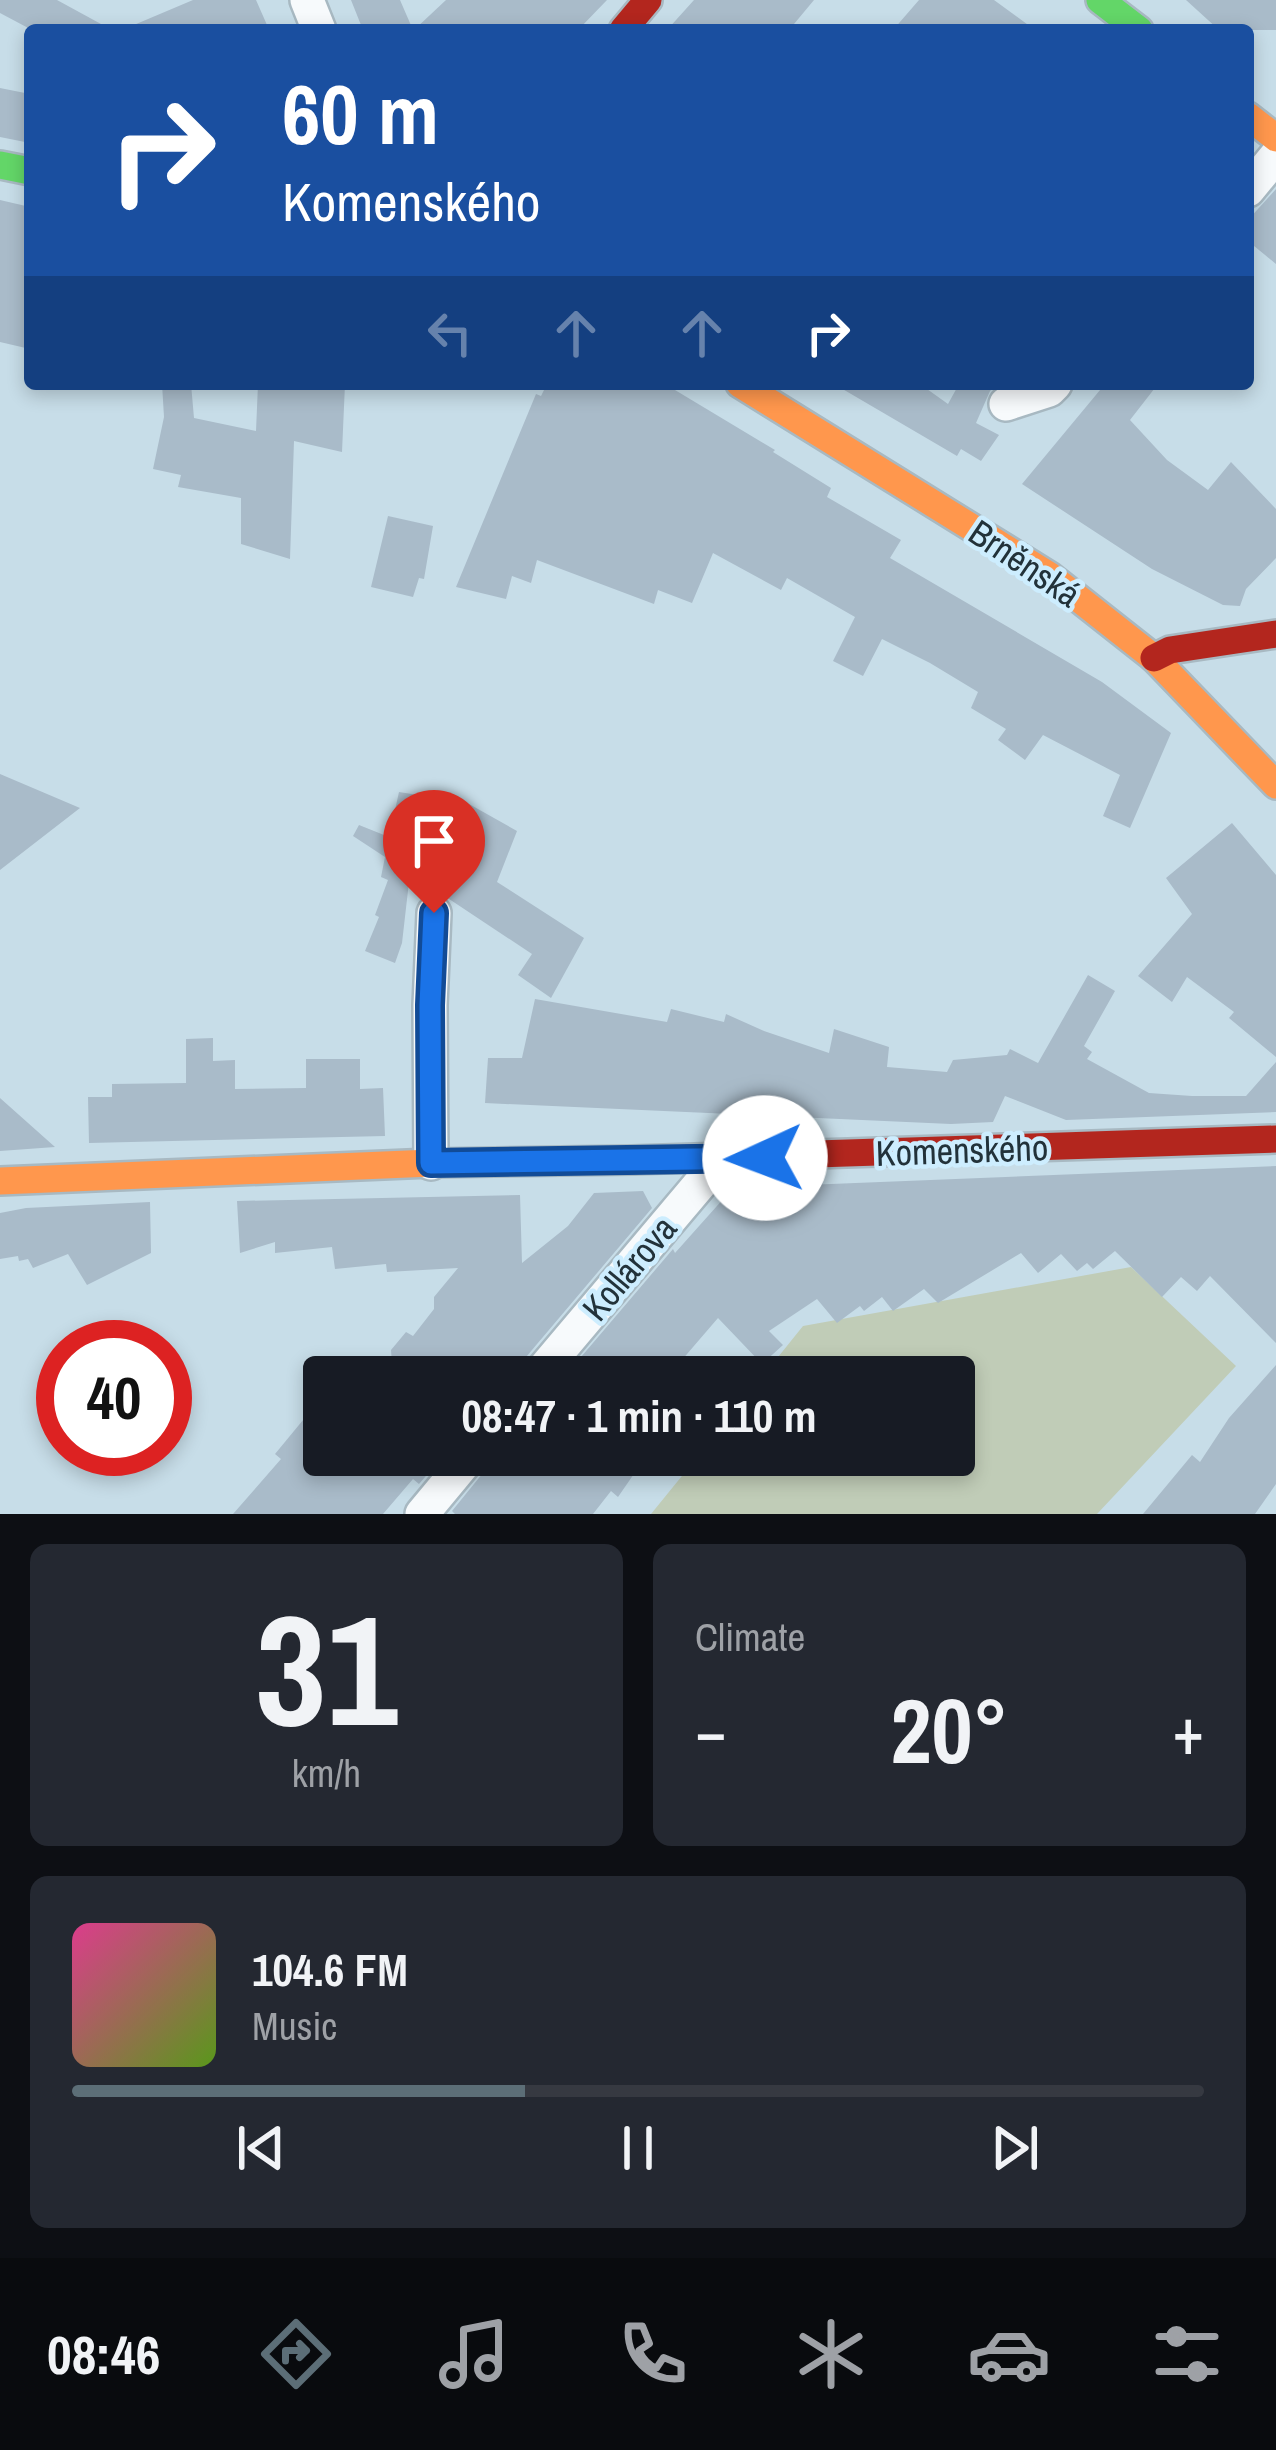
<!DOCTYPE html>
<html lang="en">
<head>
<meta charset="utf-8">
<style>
	:root { --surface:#171b24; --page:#242831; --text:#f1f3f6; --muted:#9ea1a6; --line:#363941; --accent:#5c6e77 }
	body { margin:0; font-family:"Archivo Narrow",sans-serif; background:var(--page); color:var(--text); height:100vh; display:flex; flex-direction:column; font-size:45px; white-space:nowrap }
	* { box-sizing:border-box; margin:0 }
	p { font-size:39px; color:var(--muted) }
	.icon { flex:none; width:66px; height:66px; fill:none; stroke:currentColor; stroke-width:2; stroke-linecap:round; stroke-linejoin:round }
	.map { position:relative; height:1514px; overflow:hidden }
	.sheet { display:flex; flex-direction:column; gap:30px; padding:30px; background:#0d0f14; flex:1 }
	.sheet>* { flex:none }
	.banner { position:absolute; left:24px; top:24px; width:1230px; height:366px; border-radius:12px; box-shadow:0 6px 18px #0003; background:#1a4fa0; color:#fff; overflow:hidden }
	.speed { position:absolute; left:36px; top:1320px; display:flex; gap:24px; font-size:60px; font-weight:700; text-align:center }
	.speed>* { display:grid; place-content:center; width:156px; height:156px; border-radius:50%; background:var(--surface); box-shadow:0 6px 18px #0003; line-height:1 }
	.speed .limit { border:18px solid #d22; background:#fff; color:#111 }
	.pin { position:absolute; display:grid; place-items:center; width:102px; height:102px; color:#fff; margin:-123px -51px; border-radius:50% 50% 50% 0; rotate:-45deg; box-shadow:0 0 12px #0007 }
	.pin .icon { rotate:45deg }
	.me { position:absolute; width:132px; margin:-66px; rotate:268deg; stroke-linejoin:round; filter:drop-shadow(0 0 9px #0008) }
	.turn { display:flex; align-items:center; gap:42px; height:252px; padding:0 60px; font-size:54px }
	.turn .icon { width:156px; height:156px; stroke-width:2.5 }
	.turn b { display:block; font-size:84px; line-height:102px }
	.lanes { display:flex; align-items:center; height:114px; padding:0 60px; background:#0003; justify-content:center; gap:60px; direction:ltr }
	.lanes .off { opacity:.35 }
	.big { font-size:90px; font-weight:700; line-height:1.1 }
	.sheet .tile { flex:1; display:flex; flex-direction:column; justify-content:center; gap:18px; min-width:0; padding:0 42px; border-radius:18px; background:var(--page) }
	.sheet .dial { align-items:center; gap:0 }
	.dial b { font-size:156px; line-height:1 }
	.song { display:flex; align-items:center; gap:36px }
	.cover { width:144px; height:144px; border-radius:18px; background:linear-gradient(135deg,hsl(330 70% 55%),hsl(90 70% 35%)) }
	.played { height:12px; border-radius:6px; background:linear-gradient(90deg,var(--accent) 40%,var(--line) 40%) }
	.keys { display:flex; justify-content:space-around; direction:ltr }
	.heat { display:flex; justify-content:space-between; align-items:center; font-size:66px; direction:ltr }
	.sheet .tiles { flex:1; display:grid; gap:30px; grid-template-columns:1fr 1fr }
	.tile:last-child { grid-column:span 2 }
	.trip { position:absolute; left:303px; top:1356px; width:672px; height:120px; border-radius:12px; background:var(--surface); box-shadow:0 6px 18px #0003; font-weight:700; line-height:120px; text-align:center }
	.menu { display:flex; height:192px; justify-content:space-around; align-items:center; background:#090b0e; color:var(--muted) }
	.menu .icon { width:84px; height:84px }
	.menu .on { color:var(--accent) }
	.menu b { font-size:54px; color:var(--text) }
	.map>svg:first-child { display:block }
</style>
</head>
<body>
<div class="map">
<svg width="1276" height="1514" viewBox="0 0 1276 1514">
	<rect width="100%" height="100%" fill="#c7dde8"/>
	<path fill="#c0ccb7" d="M 1131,1267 L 1236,1366 L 1097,1514 L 651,1514 L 699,1455 L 954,1455 L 954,1377 L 762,1377 L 803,1326 Z"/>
	<path fill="#a9bbc9" d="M 0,0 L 57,0 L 112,30 L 32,30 L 0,13 Z
		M 193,0 L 256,0 L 267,25 L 245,30 L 122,30 Z
		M 351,0 L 400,0 L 413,30 L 363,30 Z
		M 446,0 L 607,0 L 578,30 L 414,30 Z
		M 694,0 L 814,0 L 789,30 L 667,30 Z
		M 919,0 L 994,0 L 1035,30 L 893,30 Z
		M 1186,0 L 1276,0 L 1276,30 L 1219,30 Z
		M 0,88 L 30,94 L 30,143 L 0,137 Z
		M 1276,189 L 1276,264 L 1248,241 L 1248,220 Z
		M 0,200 L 30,207 L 30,349 L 0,342 Z
		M 162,384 L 191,384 L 194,418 L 256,431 L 258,384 L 345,384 L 342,452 L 294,441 L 290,559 L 241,544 L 241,498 L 178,487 L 181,475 L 153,469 L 164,417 Z
		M 547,384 L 665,384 L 775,450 L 773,452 L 831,488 L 827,497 L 901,540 L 890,558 L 1102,682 L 1171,733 L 1130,828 L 1103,816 L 1120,775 L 1043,735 L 1025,760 L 998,740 L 1006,729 L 971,708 L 978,692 L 930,663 L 882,639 L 863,676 L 833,661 L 855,617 L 787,578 L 781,590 L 713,553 L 692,603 L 658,590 L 654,604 L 537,560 L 531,583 L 512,576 L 506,599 L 456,587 L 536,394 L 541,396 Z
		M 834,384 L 920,384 L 948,404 L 959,384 L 997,384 L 990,391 L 976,423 L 999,435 L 981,461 L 961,449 L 957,456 Z
		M 1105,384 L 1158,384 L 1130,420 L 1167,460 L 1208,490 L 1231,462 L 1276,509 L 1276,558 L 1246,589 L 1240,606 L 1223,605 L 1152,569 L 1022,484 Z
		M 388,516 L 433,526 L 424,579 L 419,578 L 413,597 L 371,587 Z
		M 0,774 L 80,808 L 0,870 Z
		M 399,792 L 418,795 L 413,846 L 433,853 L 453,795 L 517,831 L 497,882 L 584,938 L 551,998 L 518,975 L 532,954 L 410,873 L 402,943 L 395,963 L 365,951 L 379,917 L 375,915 L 388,880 L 381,877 L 385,857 L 353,836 L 359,825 L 389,837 Z
		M 1232,823 L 1276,875 L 1276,1057 L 1229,1018 L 1234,1012 L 1187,977 L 1172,1002 L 1138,976 L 1192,914 L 1166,878 Z
		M 1088,975 L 1115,991 L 1084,1046 L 1092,1052 L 1087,1059 L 1149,1093 L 1192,1096 L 1246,1096 L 1276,1062 L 1276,1112 L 1066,1120 L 1005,1096 L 993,1122 L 951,1124 L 485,1103 L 488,1058 L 522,1058 L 535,999 L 667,1022 L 671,1009 L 724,1022 L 726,1014 L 764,1031 L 829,1053 L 834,1029 L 889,1047 L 887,1067 L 947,1072 L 953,1060 L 1007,1055 L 1010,1049 L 1038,1063 Z
		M 213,1038 L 213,1061 L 235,1060 L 235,1089 L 306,1088 L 306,1059 L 360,1059 L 360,1089 L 383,1088 L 385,1136 L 89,1143 L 88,1097 L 112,1097 L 112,1084 L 186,1083 L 186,1039 Z
		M 0,1098 L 55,1147 L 0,1151 Z
		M 1276,1166 L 1276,1343 L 1210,1276 L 1197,1291 L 1181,1277 L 1162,1297 L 1115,1251 L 1093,1269 L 1087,1263 L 1077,1271 L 1061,1254 L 1038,1273 L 1021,1253 L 938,1303 L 924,1289 L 893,1311 L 882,1297 L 864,1311 L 860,1306 L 837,1323 L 817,1299 L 769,1331 L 783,1345 L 762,1364 L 718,1318 L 681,1361 L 699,1377 L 564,1377 L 673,1249 L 675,1253 L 733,1188 Z
		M 643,1191 L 652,1208 L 521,1363 L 516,1377 L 393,1377 L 391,1350 L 406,1332 L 413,1336 L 434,1309 L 434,1297 L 458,1268 L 387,1272 L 386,1264 L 335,1269 L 332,1247 L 275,1253 L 275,1242 L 240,1253 L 237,1201 L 520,1195 L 522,1263 L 568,1226 L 594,1193 Z
		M 150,1202 L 151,1253 L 87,1285 L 68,1254 L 33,1268 L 28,1259 L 19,1261 L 18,1256 L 0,1259 L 0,1213 L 26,1208 Z
		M 1276,1365 L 1276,1484 L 1255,1514 L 1143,1514 L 1192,1455 L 1200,1462 L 1229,1418 Z
		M 308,1414 L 324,1426 L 324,1455 L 444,1455 L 419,1484 L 413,1479 L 383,1514 L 233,1514 L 281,1459 L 275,1454 Z
		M 492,1455 L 647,1455 L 618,1497 L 611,1491 L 593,1514 L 455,1514 L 452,1511 L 487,1468 Z"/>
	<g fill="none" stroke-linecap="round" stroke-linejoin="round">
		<g stroke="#a8b9c2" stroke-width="38">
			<path id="street" d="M 307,0 L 319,30
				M 1248,190 L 1276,156
				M 1006,404 L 1049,390 L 1055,384
				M 431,1163 L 430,1005 L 434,913
				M 537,1377 L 721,1159
				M 422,1514 L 471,1455"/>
		</g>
		<g stroke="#a8b9c2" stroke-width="32">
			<path id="fast" d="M 1100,0 L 1139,30
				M 0,165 L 30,171"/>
		</g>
		<g stroke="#a8b9c2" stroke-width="32">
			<path id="slow" d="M 1248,116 L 1276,138
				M 740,384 L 1050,576 L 1154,658 L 1276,785
				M 0,1181 L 431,1163 L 632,1160"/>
		</g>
		<g stroke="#a8b9c2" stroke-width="32">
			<path id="jam" d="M 623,30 L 648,0
				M 1154,658 L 1170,650 L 1276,634
				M 632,1160 L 1276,1139"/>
		</g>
		<use href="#street" stroke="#f7fafc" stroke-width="33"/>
		<use href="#fast" stroke="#63d668" stroke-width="27"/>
		<use href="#slow" stroke="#ff974d" stroke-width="27"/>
		<use href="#jam" stroke="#b3261e" stroke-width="27"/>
	</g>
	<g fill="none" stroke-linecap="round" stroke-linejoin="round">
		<g stroke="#114b97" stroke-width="30">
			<path id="route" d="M 434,913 L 430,1005 L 431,1163 L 765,1158"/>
		</g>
		<use href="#route" stroke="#1a73e8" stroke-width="21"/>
	</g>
	<g text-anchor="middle" stroke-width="9" stroke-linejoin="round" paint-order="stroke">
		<g font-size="36" fill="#22323a" stroke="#cdedfe">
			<text transform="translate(1025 563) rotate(34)" y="13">Brněnská</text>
			<text transform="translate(962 1150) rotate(-2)" y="13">Komenského</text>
			<text transform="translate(629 1268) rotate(-50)" y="13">Kollárova</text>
		</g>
	</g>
</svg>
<div class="speed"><div class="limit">40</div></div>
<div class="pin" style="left:434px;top:913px;background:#d93025"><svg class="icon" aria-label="arrive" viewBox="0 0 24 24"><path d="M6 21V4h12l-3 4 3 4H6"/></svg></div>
<svg class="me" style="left:765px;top:1158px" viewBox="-20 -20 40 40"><circle r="19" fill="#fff"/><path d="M0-13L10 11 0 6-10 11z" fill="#1a73e8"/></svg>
<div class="trip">08:47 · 1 min · 110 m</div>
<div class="banner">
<div class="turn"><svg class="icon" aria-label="right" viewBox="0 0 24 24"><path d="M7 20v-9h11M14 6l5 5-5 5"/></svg><div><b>60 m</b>Komenského</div></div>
<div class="lanes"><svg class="icon off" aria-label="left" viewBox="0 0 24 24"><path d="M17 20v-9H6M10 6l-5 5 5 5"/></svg><svg class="icon off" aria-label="ahead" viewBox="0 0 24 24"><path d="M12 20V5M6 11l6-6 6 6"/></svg><svg class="icon off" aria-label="ahead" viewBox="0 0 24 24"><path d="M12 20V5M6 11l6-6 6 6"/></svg><svg class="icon" aria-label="right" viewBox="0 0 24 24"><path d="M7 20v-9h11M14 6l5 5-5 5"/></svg></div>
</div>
</div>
<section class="sheet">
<div class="tiles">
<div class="tile dial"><b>31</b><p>km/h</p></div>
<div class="tile"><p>Climate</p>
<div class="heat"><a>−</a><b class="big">20°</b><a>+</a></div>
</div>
<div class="tile">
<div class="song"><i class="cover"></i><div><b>104.6 FM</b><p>Music</p></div></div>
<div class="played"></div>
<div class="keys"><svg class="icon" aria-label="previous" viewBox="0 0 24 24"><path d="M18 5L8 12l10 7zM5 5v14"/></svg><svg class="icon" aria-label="pause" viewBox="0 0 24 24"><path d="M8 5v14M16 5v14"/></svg><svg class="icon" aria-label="next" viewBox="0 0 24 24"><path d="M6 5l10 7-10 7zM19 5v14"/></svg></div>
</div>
</div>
</section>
<nav class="menu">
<b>08:46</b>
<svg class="icon on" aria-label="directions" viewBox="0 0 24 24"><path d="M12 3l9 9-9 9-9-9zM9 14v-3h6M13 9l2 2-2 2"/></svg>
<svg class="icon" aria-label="music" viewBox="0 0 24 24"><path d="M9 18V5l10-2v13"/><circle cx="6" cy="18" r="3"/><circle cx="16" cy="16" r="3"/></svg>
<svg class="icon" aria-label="phone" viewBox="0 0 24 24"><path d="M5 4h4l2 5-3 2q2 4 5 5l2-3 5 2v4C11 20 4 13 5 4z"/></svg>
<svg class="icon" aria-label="climate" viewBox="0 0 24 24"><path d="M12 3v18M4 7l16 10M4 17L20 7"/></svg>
<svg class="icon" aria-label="car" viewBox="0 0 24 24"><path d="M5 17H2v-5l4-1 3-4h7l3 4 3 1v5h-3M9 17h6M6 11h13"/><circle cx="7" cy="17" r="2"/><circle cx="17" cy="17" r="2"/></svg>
<svg class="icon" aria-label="filters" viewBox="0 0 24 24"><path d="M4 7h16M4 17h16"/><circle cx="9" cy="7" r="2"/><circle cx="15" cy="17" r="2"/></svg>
</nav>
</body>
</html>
